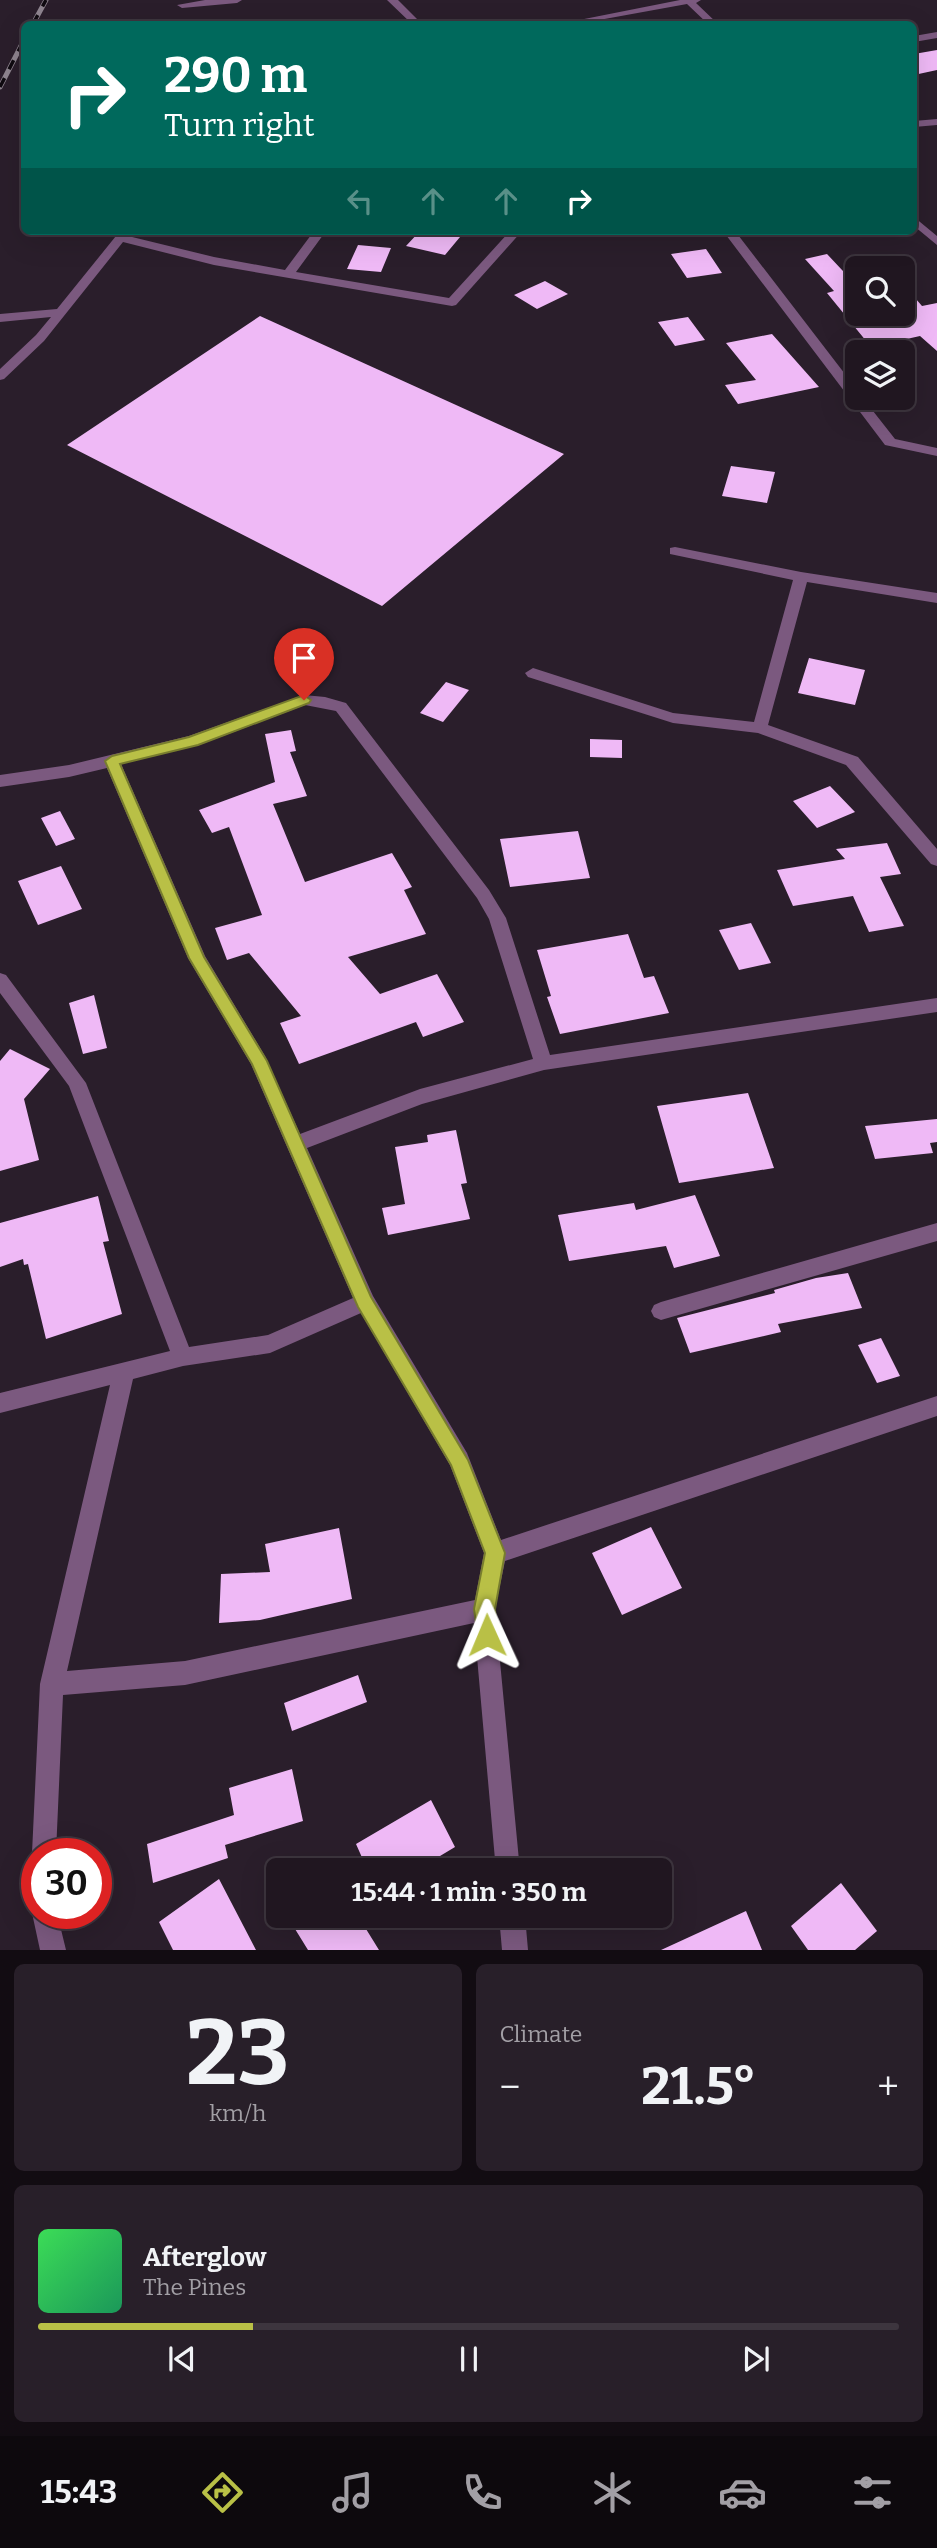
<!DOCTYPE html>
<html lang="en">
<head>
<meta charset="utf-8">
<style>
	:root { --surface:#201620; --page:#281f29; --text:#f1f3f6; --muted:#a29fa5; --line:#3d353e; --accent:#b9c046 }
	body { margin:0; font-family:Bitter,serif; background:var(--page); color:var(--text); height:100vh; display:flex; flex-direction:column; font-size:26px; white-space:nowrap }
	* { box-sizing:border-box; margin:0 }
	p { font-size:23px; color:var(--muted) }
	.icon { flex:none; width:38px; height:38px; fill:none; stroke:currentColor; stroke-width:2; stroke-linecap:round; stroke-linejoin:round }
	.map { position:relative; height:1950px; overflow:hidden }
	.panel { display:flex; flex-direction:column; gap:14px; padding:14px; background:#120c12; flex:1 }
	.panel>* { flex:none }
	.top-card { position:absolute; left:21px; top:21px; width:896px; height:214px; border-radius:10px; box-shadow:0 7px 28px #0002,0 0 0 2px var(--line); background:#00695c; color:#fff; overflow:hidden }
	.controls { position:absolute; left:845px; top:256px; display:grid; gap:14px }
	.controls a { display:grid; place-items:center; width:70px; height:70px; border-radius:10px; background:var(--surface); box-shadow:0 7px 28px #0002,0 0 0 2px var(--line); font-size:35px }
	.speed { position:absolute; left:21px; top:1838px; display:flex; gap:14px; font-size:35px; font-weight:700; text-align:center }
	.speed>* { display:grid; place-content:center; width:91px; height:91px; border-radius:50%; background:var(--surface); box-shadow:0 7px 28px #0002,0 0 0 2px var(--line); line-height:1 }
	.speed .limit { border:10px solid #d22; background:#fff; color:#111 }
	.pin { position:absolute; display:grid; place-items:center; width:60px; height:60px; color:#fff; margin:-72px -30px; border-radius:50% 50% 50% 0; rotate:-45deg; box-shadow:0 0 7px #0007 }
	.pin .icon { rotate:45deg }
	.me { position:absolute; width:77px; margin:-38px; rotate:359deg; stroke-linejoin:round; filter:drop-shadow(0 0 5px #0008) }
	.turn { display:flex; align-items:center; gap:24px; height:147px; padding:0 28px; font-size:32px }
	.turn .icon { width:91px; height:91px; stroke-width:2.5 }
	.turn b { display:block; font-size:49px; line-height:60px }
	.lanes { display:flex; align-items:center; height:66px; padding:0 28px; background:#0003; justify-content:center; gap:35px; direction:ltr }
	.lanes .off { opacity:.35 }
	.big { font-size:52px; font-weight:700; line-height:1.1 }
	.panel .card { flex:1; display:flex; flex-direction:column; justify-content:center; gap:10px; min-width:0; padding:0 24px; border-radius:10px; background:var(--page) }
	.panel .dial { align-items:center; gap:0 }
	.dial b { font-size:91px; line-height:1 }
	.song { display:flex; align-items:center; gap:21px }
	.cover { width:84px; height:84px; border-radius:10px; background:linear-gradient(135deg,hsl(130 70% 55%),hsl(150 70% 35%)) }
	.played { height:7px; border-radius:4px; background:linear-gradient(90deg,var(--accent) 25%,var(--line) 25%) }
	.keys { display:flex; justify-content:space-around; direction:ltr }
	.heat { display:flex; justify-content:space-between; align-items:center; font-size:38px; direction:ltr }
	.panel .tiles { flex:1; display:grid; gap:14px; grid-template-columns:1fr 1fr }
	.card:last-child { grid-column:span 2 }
	.trip { position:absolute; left:266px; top:1858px; width:406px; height:70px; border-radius:10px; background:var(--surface); box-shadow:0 7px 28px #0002,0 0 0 2px var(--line); font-weight:700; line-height:70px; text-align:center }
	.tabs { display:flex; height:112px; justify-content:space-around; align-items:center; background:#0d090d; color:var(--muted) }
	.tabs .icon { width:49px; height:49px }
	.tabs .selected { color:var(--accent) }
	.tabs b { font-size:32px; color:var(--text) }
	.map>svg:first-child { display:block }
</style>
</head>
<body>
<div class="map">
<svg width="937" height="1950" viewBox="0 0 937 1950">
	<rect width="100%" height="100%" fill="#2a1e2b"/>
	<path fill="#efb9f6" d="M 937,50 L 937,70 L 914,75 L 914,54 Z
		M 420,231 L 465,231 L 445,255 L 406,246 Z
		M 358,245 L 391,248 L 381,272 L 347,269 Z
		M 706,249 L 722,273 L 687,278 L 671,254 Z
		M 827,254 L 858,287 L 858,313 L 903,313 L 903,284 L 922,306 L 937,303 L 937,351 L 920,336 L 871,347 L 827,293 L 834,291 L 805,259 Z
		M 545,281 L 568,294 L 537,309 L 514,295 Z
		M 260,316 L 564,454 L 382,606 L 67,445 Z
		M 688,317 L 705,340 L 675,346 L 658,322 Z
		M 772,334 L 819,387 L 738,404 L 725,385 L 756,380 L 726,343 Z
		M 731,466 L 775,472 L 767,503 L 722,496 Z
		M 809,658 L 865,670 L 855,705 L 798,693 Z
		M 446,682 L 469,690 L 443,722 L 420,713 Z
		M 291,730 L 296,751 L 290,752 L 307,796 L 273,804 L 305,882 L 392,853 L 412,887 L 404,890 L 426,934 L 348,957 L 380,994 L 437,974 L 464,1022 L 423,1037 L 416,1022 L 299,1064 L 280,1023 L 301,1016 L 249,953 L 227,960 L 215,928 L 262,915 L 229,827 L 212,833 L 199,810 L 275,782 L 265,734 Z
		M 590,739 L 622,740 L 622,758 L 590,757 Z
		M 830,786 L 855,812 L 817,828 L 793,801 Z
		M 60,811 L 75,839 L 56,846 L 41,818 Z
		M 578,831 L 590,878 L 510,887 L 500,839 Z
		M 887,843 L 901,874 L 880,877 L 904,926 L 869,932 L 853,896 L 793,906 L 777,870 L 845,859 L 836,849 Z
		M 61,866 L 82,909 L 38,925 L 18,881 Z
		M 751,923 L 771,963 L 739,970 L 719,930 Z
		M 628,934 L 644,978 L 654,976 L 669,1013 L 560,1034 L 547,997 L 551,996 L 537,950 Z
		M 94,995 L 107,1048 L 83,1054 L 69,1003 Z
		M 10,1049 L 50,1069 L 24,1099 L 39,1160 L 0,1171 L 0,1061 Z
		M 748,1093 L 774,1168 L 679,1183 L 657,1106 Z
		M 937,1119 L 937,1142 L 930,1143 L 933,1153 L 875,1159 L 865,1126 Z
		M 456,1130 L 467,1183 L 461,1184 L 470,1219 L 388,1235 L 382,1208 L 405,1204 L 395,1147 L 428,1142 L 427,1135 Z
		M 695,1195 L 720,1256 L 674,1268 L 666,1246 L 569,1261 L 558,1215 L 634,1203 L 636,1210 Z
		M 98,1196 L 109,1241 L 103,1242 L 122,1314 L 46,1339 L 28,1264 L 24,1265 L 23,1259 L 0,1267 L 0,1223 Z
		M 848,1273 L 862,1308 L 778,1324 L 781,1332 L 690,1353 L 677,1318 L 775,1293 L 774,1290 L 816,1278 Z
		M 881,1338 L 900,1376 L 877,1383 L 858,1345 Z
		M 651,1527 L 682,1588 L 622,1615 L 592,1553 Z
		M 339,1528 L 352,1599 L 260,1620 L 219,1623 L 221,1574 L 270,1572 L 265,1544 Z
		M 358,1675 L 367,1702 L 292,1731 L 284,1703 Z
		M 292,1769 L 303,1821 L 225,1845 L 228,1858 L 153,1883 L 147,1844 L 234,1815 L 229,1788 Z
		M 431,1800 L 455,1847 L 415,1871 L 368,1871 L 356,1844 Z
		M 219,1879 L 256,1950 L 173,1950 L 159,1922 Z
		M 841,1883 L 877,1931 L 855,1950 L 808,1950 L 791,1926 Z
		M 746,1911 L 762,1950 L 661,1950 Z
		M 287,1916 L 358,1916 L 379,1950 L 308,1950 Z"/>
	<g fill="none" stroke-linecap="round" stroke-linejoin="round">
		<path fill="#7b597f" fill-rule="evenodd" d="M 205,0 L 242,0 L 237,3 L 182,8 L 177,5 Z
			M 387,0 L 398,0 L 422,24 L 412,24 Z
			M 680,0 L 701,0 L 696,3 L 718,24 L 708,24 L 687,4 L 577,24 L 559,24 Z
			M 937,32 L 937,38 L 914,42 L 914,36 Z
			M 937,119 L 937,125 L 914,127 L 914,121 Z
			M 914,217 L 937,236 L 937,245 L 914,226 Z
			M 120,231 L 132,231 L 128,236 L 214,257 L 285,270 L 314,231 L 326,231 L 296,272 L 449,298 L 510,231 L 522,231 L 456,305 L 452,306 L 214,265 L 123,242 L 44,341 L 4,379 L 0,380 L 0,369 L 36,335 L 51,317 L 0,322 L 0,314 L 57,309 Z
			M 723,231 L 735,231 L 858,391 L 858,397 L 862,397 L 895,439 L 937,448 L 937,456 L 885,445 Z
			M 675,547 L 801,572 L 937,593 L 937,603 L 807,582 L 768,725 L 858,757 L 937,849 L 937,866 L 931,864 L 846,765 L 758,733 L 673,723 L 528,677 L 525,673 L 533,668 L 673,713 L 754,722 L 793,580 L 670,554 L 670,548 Z
			M 304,695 L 325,697 L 346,703 L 489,890 L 506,918 L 550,1055 L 937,998 L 937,1012 L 544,1070 L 422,1104 L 307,1148 L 373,1296 L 467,1453 L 501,1540 L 937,1396 L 937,1416 L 505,1561 L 495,1609 L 520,1871 L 496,1871 L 474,1623 L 185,1685 L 63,1695 L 56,1853 L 37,1853 L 37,1862 L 32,1853 L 40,1684 L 110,1385 L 0,1413 L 0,1393 L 170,1351 L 69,1086 L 0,993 L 0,973 L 6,975 L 86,1083 L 189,1347 L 268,1335 L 353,1298 L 251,1064 L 188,958 L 107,768 L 69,777 L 0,787 L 0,775 L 69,765 L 189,736 ZM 305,705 L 336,711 L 477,898 L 489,919 L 533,1059 L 420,1089 L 300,1134 L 265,1056 L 205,956 L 121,764 L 199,745 ZM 361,1313 L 450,1465 L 484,1553 L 475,1600 L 185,1661 L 67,1671 L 133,1379 L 183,1366 L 270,1353 Z
			M 937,1223 L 937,1241 L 661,1320 L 654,1317 L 651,1311 L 654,1305 L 661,1302 Z
			M 36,1904 L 37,1913 L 57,1913 L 66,1950 L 40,1950 L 32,1913 Z
			M 499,1916 L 525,1916 L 528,1950 L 502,1950 Z"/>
		<g stroke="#8e848f" stroke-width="5">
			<path id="rail" d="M 33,24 L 46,0
				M 0,87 L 24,40"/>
		</g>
		<use href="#rail" stroke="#0f0a10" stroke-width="3.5" stroke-dasharray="10" stroke-linecap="butt"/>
	</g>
	<path fill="#b9c046" stroke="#787d2e" stroke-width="2" d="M 304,695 L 311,700 L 309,703 L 198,745 L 120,764 L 204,957 L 267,1061 L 371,1297 L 468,1460 L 505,1553 L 495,1609 L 497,1635 L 494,1643 L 487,1646 L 479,1643 L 474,1609 L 485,1553 L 451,1465 L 358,1307 L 252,1064 L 189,958 L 105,761 L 112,756 L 189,737 Z"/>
</svg>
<div class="controls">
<a><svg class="icon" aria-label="search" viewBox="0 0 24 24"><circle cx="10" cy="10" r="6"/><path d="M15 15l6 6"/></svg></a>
<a><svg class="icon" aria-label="layers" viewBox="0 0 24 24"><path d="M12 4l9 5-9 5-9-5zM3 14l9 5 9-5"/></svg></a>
</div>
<div class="speed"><div class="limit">30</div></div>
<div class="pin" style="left:304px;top:700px;background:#d93025"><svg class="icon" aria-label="arrive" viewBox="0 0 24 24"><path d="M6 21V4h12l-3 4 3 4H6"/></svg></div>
<svg class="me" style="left:487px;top:1635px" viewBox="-20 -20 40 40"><path d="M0-17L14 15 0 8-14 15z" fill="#b9c046" stroke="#fff" stroke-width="4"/></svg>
<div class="trip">15:44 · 1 min · 350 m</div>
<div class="top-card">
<div class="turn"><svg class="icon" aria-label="right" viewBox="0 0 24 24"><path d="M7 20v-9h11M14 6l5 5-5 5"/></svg><div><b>290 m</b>Turn right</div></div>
<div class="lanes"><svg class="icon off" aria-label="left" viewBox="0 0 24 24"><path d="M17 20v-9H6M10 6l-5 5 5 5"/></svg><svg class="icon off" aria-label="ahead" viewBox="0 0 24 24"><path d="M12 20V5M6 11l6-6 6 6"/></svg><svg class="icon off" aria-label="ahead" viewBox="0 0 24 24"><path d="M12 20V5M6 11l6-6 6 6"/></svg><svg class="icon" aria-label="right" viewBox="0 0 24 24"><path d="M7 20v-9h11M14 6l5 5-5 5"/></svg></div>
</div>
</div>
<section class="panel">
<div class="tiles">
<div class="card dial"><b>23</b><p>km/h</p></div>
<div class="card"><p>Climate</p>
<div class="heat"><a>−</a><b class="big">21.5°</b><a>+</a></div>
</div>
<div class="card">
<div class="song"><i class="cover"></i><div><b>Afterglow</b><p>The Pines</p></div></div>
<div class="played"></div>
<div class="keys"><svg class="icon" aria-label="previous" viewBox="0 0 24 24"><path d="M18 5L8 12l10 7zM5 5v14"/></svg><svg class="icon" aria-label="pause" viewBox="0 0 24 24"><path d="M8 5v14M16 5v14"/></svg><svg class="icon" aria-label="next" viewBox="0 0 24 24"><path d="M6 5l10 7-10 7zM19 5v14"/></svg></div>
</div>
</div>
</section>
<nav class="tabs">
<b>15:43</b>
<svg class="icon selected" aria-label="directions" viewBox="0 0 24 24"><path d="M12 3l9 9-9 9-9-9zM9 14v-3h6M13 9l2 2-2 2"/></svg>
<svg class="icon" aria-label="music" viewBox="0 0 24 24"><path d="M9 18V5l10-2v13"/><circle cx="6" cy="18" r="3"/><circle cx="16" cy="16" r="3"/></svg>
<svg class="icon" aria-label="phone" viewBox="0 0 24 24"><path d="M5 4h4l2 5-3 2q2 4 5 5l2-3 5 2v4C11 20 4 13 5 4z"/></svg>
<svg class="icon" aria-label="climate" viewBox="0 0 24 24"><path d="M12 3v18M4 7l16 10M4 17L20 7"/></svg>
<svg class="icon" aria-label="car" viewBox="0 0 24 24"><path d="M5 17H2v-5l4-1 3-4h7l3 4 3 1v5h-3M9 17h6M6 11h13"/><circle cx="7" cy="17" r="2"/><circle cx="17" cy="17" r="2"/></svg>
<svg class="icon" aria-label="filters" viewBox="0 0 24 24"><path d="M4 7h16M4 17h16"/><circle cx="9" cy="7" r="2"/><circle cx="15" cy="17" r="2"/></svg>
</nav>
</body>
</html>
